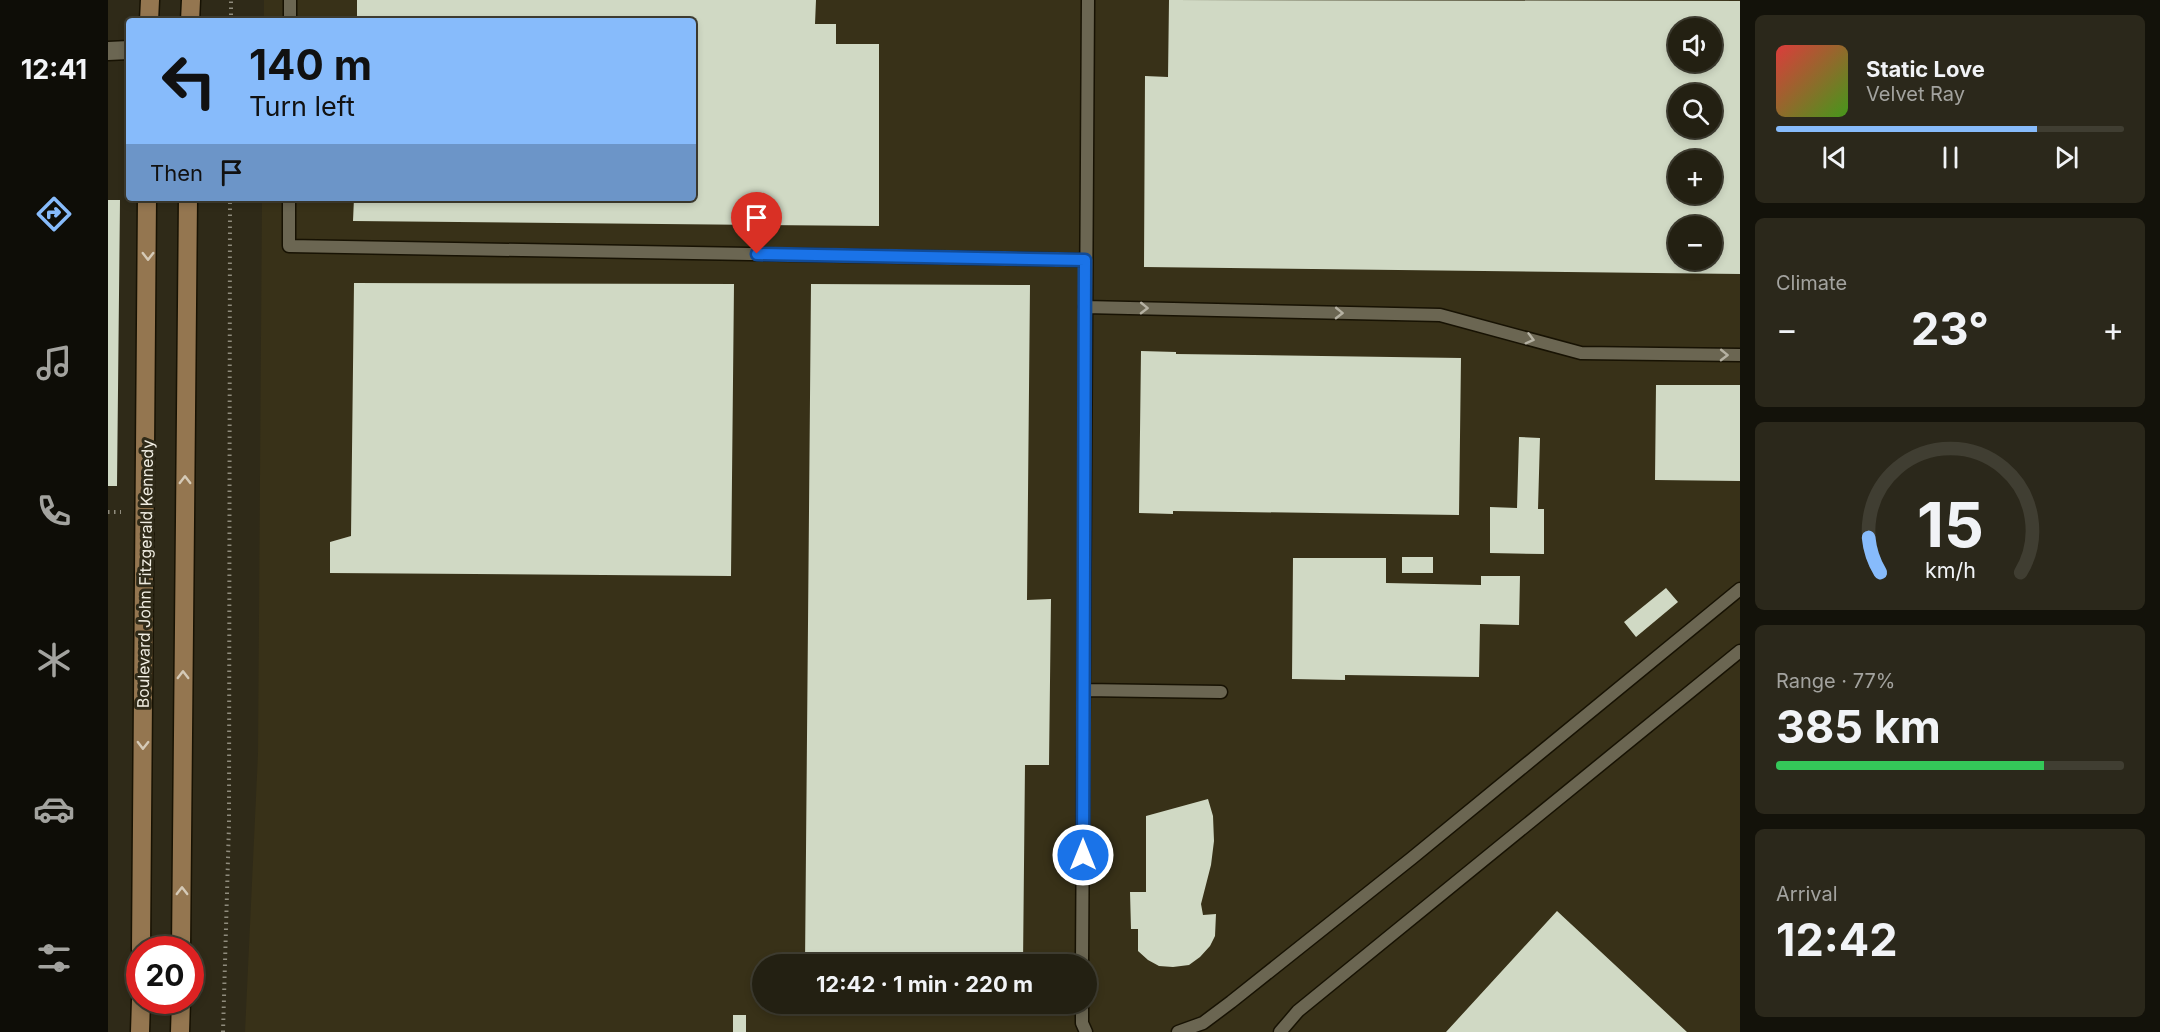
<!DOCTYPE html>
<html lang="en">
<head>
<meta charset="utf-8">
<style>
	:root { --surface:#232012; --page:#2b281b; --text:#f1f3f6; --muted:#a3a39f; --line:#403e32; --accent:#87bbfb }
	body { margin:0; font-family:Inter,sans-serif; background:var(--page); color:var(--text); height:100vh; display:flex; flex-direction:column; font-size:22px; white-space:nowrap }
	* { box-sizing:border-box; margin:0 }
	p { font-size:20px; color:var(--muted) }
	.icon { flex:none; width:33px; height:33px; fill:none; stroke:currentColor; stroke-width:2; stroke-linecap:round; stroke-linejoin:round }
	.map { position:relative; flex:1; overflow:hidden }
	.details { display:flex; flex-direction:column; gap:15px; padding:15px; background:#13120a; width:420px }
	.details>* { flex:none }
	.banner { position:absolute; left:18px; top:18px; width:570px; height:183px; border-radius:6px; box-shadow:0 3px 9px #0003,0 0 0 2px var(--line); background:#87bbfb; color:#111; overflow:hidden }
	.controls { position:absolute; left:1560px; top:18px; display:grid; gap:12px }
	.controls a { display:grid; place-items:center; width:54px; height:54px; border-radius:50%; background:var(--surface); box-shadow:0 3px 9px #0003,0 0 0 2px var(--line); font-size:30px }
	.speed { position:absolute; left:18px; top:936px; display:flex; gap:12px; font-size:30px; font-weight:700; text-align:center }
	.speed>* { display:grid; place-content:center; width:78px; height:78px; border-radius:50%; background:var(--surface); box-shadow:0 3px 9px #0003,0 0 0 2px var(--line); line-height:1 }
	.speed .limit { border:9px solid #d22; background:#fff; color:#111 }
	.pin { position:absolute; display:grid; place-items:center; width:51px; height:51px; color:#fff; margin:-62px -26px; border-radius:50% 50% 50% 0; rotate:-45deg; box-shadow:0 0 6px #0007 }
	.pin .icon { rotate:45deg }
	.me { position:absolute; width:66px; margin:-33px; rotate:0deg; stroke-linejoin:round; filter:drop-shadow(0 0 4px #0008) }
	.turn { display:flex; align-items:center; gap:21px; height:126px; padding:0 24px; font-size:27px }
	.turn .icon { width:78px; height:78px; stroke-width:2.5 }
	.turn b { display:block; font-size:42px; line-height:51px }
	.then { display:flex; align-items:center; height:57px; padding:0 24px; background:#0003; gap:12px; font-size:22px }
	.big { font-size:45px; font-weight:700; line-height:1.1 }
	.details .card { flex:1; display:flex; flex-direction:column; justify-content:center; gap:9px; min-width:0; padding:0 21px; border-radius:9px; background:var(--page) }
	.details .dial { align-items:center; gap:0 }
	.dial svg { height:156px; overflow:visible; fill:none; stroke:var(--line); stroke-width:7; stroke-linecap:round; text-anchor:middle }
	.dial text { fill:var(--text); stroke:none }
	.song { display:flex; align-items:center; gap:18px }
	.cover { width:72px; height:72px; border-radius:9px; background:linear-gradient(135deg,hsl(0 70% 55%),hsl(100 70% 35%)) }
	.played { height:6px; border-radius:3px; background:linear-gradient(90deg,var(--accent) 75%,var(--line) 75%) }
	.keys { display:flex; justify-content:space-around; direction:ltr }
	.heat { display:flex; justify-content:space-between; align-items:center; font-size:33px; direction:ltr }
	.charge { height:9px; border-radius:4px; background:linear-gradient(90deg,#34c759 77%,var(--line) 0) }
	.trip { position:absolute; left:644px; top:954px; width:345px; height:60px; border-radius:30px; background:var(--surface); box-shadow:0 3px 9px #0003,0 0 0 2px var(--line); font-weight:700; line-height:60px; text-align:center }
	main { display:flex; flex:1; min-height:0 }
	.dock { display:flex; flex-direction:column; width:108px; justify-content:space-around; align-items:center; background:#0e0d07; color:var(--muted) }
	.dock .icon { width:42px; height:42px }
	.dock .on { color:var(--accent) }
	.dock b { font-size:27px; color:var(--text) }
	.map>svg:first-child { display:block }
</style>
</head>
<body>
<main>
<nav class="dock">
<b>12:41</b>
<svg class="icon on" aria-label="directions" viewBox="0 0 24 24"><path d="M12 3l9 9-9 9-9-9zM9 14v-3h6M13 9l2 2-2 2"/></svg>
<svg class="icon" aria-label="music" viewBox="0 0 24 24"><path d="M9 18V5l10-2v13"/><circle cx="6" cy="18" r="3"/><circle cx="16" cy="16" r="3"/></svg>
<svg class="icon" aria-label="phone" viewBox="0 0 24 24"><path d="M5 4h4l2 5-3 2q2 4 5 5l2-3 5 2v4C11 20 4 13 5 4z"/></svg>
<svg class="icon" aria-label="climate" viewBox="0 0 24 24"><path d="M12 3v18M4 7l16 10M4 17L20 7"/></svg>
<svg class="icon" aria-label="car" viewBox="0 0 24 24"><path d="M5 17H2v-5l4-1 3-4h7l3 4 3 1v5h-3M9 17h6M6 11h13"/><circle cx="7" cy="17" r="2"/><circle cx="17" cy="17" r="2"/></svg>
<svg class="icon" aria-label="filters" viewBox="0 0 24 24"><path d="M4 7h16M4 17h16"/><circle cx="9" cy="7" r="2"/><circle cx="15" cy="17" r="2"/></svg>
</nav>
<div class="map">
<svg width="1632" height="1032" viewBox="0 0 1632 1032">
	<rect width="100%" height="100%" fill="#2f2a18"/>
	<path fill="#383118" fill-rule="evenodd" d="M 156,0 L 1632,0 L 1632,1032 L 137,1032 L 150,754 L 154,198 L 585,198 L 585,21 L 156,21 ZM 1570,28 L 1604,28 L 1604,62 L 1570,62 ZM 1570,94 L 1604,94 L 1604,128 L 1570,128 ZM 1570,160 L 1604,160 L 1604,194 L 1570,194 ZM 1570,226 L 1604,226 L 1604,260 L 1570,260 ZM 654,964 L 978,964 L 978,1004 L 654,1004 Z"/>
	<path fill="#d0d9c4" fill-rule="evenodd" d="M 249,0 L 708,0 L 707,24 L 728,24 L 728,44 L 771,44 L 771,226 L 245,221 L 246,198 L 585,198 L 585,21 L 249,21 Z
		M 1061,0 L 1632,1 L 1632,274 L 1036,267 L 1037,76 L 1060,77 ZM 1570,28 L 1604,28 L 1604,62 L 1570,62 ZM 1570,94 L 1604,94 L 1604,128 L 1570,128 ZM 1570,160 L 1604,160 L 1604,194 L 1570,194 ZM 1570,226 L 1604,226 L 1604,260 L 1570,260 Z
		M 0,200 L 12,200 L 9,486 L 0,486 Z
		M 246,283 L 626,284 L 623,576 L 222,573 L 222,542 L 243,536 Z
		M 703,284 L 922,285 L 919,600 L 943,599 L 941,765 L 917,765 L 915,964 L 697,964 Z
		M 1033,351 L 1068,352 L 1068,354 L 1353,358 L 1351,515 L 1065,511 L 1065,514 L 1031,513 Z
		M 1548,385 L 1632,385 L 1632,481 L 1547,480 Z
		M 1411,437 L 1432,438 L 1430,509 L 1436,509 L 1436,554 L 1382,553 L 1382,507 L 1409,508 Z
		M 1294,557 L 1325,557 L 1325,573 L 1294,573 Z
		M 1185,558 L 1278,558 L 1278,583 L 1373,585 L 1373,576 L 1412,576 L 1411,625 L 1372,624 L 1371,677 L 1237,675 L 1237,680 L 1184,679 Z
		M 1558,588 L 1570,602 L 1528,637 L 1516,622 Z
		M 1100,799 L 1105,816 L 1106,841 L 1103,865 L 1093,904 L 1095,915 L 1108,914 L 1107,936 L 1102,946 L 1092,957 L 1081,965 L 1065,967 L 1051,966 L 1040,960 L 1030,951 L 1030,929 L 1023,929 L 1022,892 L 1038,892 L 1038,816 Z
		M 1449,911 L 1579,1032 L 1338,1032 Z
		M 625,1015 L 638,1015 L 638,1032 L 625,1032 Z"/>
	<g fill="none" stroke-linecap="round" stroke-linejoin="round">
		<g stroke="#171203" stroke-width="15">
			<path id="lane" d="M 182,0 L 182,21
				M 181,198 L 181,246 L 977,260
				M 977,307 L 1332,315 L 1473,353 L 1632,355
				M 976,690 L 1113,692
				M 974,964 L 980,0
				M 974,1004 L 974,1023 L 978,1032
				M 1070,1032 L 1095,1023 L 1123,1002 L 1304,858 L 1632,589
				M 1172,1032 L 1190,1011 L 1632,651"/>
		</g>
		<g stroke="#171203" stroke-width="21">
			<path id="street" d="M 0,51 L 21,50"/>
		</g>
		<g stroke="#171203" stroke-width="21">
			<path id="secondary" d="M 41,21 L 42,0
				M 82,21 L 83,0
				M 33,950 L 39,198
				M 73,950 L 80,198
				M 32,1032 L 33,1000
				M 72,1032 L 73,1000"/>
		</g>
		<path stroke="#908c7d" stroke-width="4" stroke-dasharray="1.5 4.5" stroke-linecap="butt" d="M 123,21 L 123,0
			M 0,512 L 13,512
			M 115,1032 L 121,824 L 122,198"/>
		<use href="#lane" stroke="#6b6652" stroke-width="12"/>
		<use href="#street" stroke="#6b6652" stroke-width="18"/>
		<use href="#secondary" stroke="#947650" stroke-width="18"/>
	</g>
	<defs><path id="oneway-chevron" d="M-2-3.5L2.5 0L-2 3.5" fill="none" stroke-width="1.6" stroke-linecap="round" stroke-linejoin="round" transform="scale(1.5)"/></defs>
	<g stroke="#d5cab7">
		<use href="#oneway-chevron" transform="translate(40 256) rotate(90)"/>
		<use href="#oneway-chevron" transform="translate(77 480) rotate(-90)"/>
		<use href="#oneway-chevron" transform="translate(75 675) rotate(-90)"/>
		<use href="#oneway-chevron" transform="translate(35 745) rotate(91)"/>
		<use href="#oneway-chevron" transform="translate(74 891) rotate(-90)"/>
	</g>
	<g stroke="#b5b1a2">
		<use href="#oneway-chevron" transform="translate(1036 308) rotate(1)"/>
		<use href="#oneway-chevron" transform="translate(1231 313) rotate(1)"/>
		<use href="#oneway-chevron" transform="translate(1422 339) rotate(15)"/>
		<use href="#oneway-chevron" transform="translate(1616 355) rotate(1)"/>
	</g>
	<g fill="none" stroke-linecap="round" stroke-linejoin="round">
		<g stroke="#114b97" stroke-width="15">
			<path id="route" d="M 649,254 L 977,260 L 975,855"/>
		</g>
		<use href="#route" stroke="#1a73e8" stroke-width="10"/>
	</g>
	<g text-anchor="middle" stroke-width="6" stroke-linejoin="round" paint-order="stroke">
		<g font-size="16" fill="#f1eee3" stroke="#2f2a18">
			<text transform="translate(37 574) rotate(-89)" y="6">Boulevard John Fitzgerald Kennedy</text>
		</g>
	</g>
</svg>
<div class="controls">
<a><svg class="icon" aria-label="sound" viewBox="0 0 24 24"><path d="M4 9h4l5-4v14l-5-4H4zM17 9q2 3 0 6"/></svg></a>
<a><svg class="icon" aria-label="search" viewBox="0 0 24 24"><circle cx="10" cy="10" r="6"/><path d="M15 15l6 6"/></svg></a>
<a>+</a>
<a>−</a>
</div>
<div class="speed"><div class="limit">20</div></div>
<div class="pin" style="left:649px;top:254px;background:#d93025"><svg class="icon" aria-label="arrive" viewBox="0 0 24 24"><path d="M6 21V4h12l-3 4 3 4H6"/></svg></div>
<svg class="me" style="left:975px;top:855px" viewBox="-20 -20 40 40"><circle r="17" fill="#1a73e8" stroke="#fff" stroke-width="3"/><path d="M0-11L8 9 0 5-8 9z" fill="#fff"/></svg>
<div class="trip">12:42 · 1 min · 220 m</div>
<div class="banner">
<div class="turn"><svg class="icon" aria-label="left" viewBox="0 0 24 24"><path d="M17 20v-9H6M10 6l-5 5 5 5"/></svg><div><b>140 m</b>Turn left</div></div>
<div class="then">Then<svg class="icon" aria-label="arrive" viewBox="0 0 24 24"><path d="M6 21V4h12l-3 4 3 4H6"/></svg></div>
</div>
</div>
<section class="details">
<div class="card">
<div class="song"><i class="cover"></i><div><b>Static Love</b><p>Velvet Ray</p></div></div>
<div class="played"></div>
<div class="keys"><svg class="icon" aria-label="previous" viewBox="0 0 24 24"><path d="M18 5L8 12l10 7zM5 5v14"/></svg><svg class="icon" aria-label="pause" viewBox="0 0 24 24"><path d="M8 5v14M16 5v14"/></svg><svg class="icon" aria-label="next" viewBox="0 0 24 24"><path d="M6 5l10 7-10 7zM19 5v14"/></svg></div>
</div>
<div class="card"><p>Climate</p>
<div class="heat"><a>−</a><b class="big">23°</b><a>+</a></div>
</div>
<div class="card dial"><svg viewBox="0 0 100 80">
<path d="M14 69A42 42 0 1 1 86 69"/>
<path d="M14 69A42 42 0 0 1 8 51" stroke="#87bbfb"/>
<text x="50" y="56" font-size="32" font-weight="700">15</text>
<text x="50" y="72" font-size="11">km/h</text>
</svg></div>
<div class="card"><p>Range · 77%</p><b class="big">385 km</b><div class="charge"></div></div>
<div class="card"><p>Arrival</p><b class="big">12:42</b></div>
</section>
</main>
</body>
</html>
